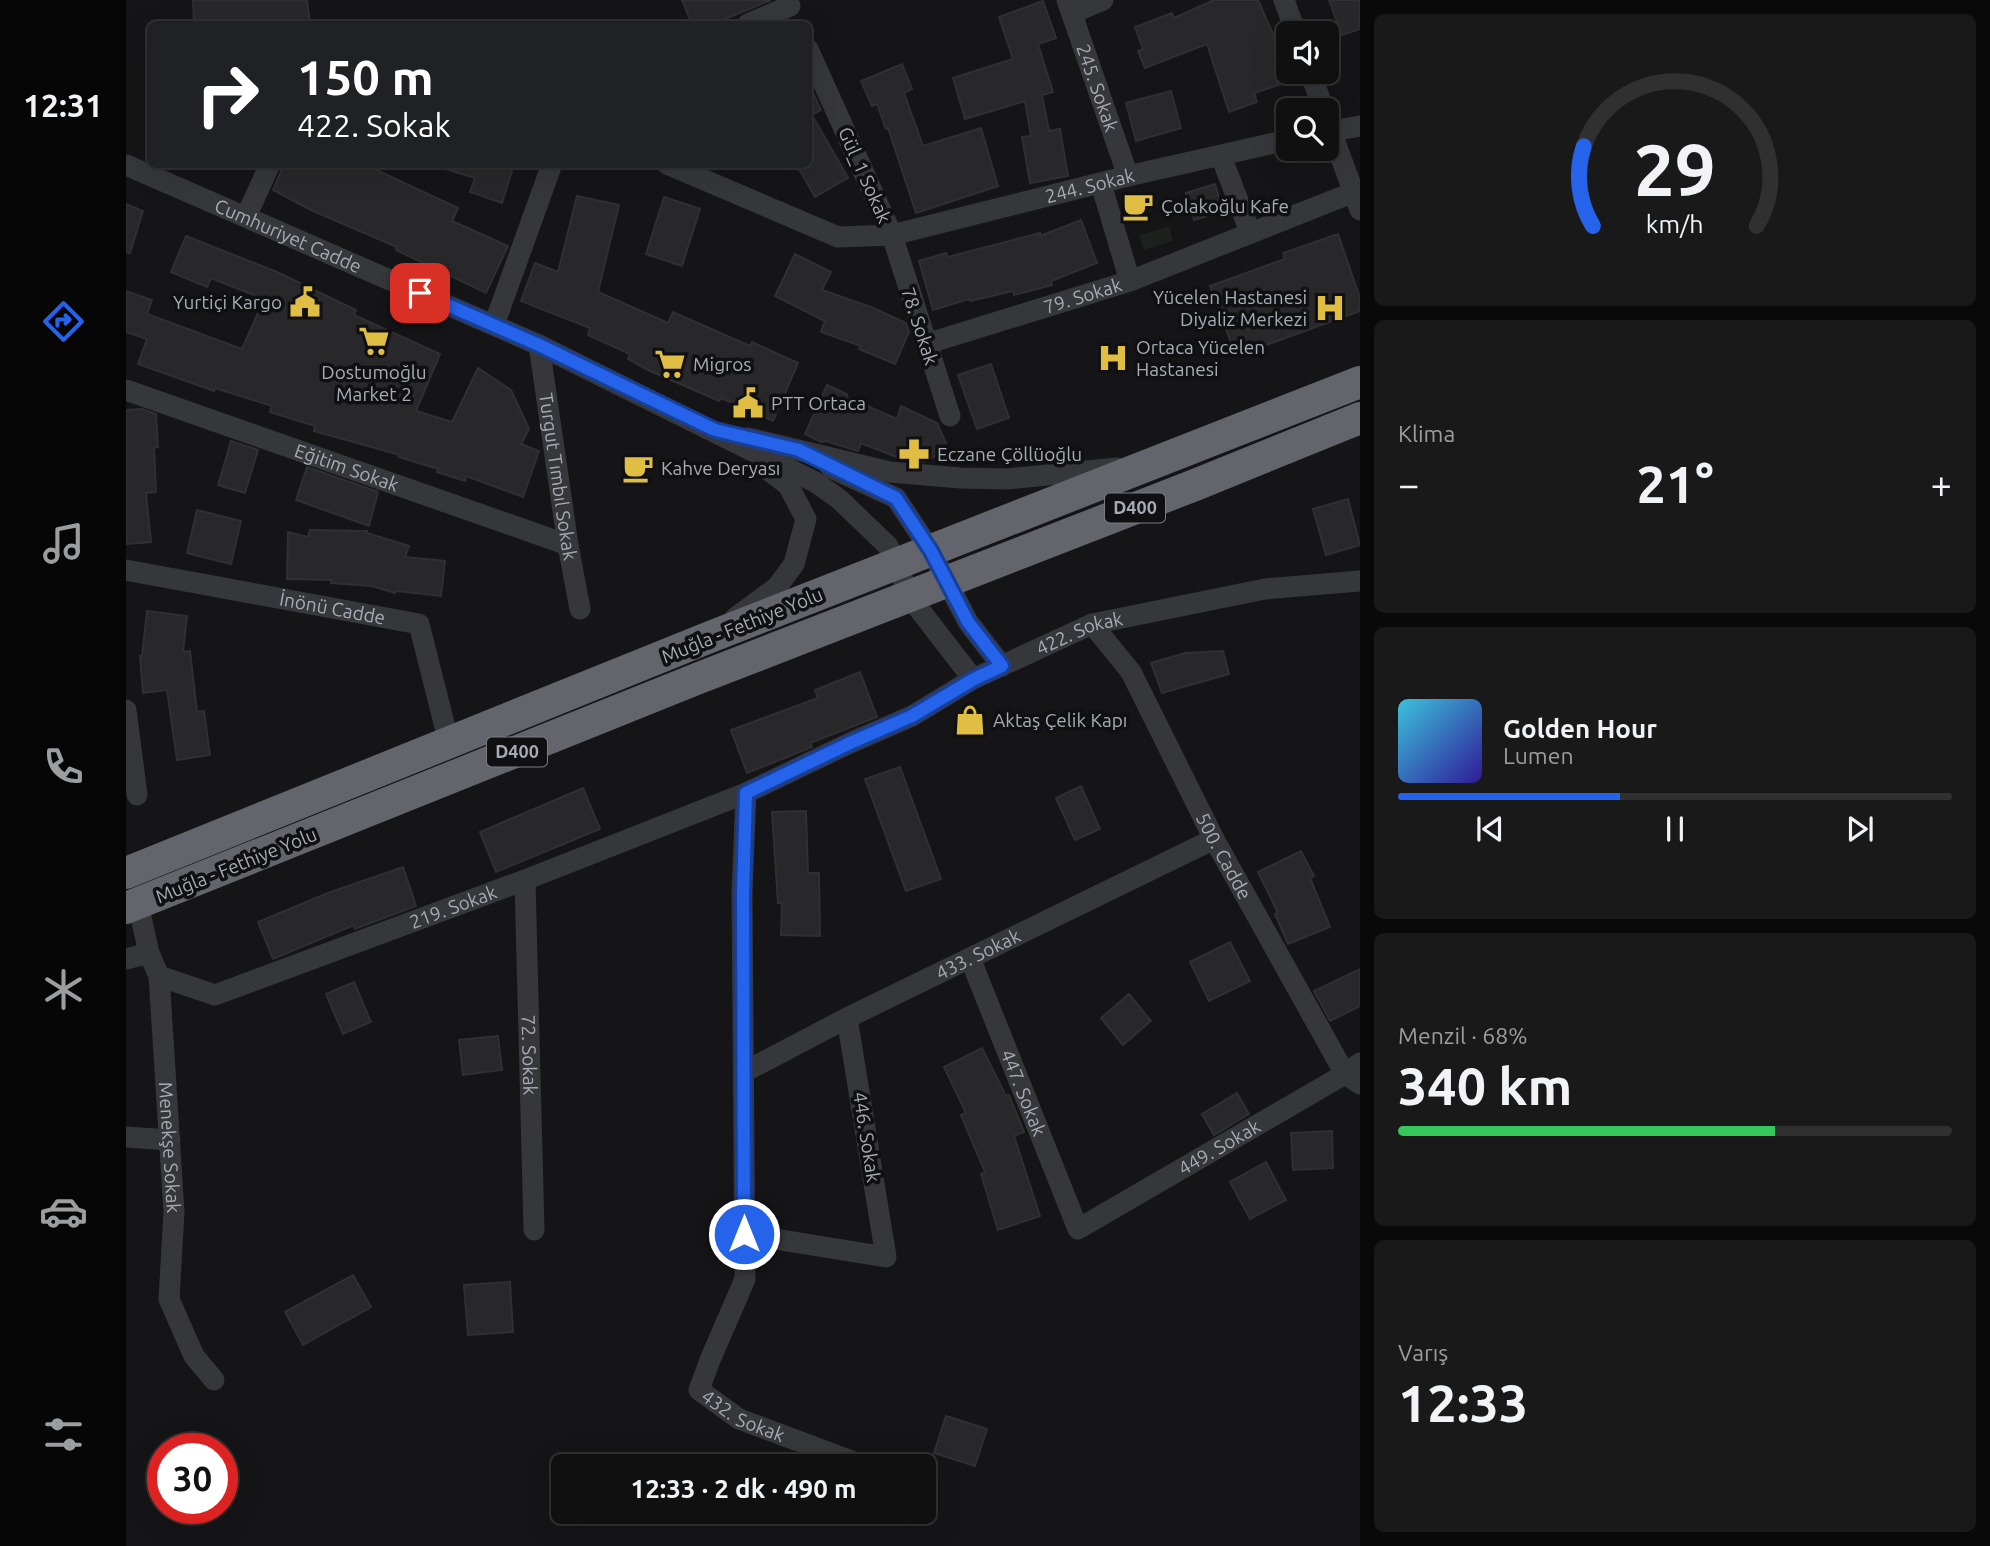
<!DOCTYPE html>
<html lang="tr">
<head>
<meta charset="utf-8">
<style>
	:root { --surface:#101011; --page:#19191a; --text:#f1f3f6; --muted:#9c9d9f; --line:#303031; --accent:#2563eb }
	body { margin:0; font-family:Ubuntu,sans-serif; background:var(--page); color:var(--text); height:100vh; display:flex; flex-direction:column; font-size:26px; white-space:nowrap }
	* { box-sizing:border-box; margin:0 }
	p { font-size:23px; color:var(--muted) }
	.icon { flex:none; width:38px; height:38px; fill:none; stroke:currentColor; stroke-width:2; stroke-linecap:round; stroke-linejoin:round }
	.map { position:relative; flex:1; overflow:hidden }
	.sheet { display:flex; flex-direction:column; gap:14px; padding:14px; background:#090909; width:630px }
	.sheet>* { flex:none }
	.hud { position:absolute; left:21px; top:21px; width:665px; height:147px; border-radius:10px; box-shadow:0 7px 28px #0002,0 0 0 2px var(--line); background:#202124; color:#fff; overflow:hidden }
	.tools { position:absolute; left:1150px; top:21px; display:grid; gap:14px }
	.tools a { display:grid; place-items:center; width:63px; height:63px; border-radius:10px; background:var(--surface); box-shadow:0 7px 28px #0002,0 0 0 2px var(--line); font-size:35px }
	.speed { position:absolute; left:21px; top:1433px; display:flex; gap:14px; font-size:35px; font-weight:700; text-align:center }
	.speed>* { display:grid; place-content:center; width:91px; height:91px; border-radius:50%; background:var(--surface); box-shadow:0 7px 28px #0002,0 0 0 2px var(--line); line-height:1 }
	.speed .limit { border:10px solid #d22; background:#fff; color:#111 }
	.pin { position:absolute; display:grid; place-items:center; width:60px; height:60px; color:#fff; margin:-30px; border-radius:14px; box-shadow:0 4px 10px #0006 }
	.me { position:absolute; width:77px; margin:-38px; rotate:0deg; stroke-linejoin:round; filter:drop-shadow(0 0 5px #0008) }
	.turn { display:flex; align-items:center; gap:24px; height:147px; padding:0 35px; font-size:32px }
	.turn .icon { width:91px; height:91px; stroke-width:2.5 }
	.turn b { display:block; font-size:49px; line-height:60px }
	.big { font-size:52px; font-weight:700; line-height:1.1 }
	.sheet .tile { flex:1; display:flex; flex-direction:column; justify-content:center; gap:10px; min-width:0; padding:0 24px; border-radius:10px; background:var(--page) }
	.sheet .dial { align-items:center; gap:0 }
	.dial svg { height:182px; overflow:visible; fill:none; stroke:var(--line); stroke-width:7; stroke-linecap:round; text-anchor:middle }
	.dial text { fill:var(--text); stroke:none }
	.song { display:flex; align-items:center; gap:21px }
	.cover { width:84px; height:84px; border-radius:10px; background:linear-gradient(135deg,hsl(190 70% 55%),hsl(250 70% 35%)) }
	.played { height:7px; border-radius:4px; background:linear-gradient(90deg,var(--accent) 40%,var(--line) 40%) }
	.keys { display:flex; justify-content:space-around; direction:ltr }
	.heat { display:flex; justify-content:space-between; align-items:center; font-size:38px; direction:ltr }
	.charge { height:10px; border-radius:5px; background:linear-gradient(90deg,#34c759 68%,var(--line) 0) }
	.trip { position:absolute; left:425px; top:1454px; width:385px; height:70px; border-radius:10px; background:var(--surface); box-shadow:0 7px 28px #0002,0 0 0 2px var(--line); font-weight:700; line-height:70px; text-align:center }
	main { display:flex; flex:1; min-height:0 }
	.dock { display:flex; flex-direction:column; width:126px; justify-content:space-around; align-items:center; background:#060607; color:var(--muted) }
	.dock .icon { width:49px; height:49px }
	.dock .selected { color:var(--accent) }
	.dock b { font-size:32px; color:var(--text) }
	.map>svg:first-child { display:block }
</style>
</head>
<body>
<main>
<nav class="dock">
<b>12:31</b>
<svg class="icon selected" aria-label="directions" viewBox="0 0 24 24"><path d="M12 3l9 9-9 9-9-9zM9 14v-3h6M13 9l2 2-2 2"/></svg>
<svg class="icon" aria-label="music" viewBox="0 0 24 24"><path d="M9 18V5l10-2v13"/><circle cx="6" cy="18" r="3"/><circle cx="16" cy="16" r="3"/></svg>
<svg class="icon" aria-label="phone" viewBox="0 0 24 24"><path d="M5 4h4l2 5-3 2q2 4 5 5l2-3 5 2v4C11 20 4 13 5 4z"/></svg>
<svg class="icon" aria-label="climate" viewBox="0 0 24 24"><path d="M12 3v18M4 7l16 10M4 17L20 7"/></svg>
<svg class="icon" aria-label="car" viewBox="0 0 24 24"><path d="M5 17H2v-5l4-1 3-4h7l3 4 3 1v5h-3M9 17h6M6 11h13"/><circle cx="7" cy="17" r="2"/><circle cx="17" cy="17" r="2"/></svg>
<svg class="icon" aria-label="filters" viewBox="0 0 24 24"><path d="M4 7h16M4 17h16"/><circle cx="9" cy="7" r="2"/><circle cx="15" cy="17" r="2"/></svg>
</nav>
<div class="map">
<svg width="1234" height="1546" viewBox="0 0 1234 1546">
	<rect width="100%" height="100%" fill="#151517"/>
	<path fill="#1c211d" d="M 1043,226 L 1047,241 L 1018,250 L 1013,235 Z"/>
	<path fill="#28282a" stroke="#302f32" stroke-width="2" d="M 67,0 L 181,0 L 184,24 L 68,24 Z
		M 556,0 L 645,0 L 587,24 L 566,24 Z
		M 1088,0 L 1132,0 L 1150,41 L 1152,40 L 1165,81 L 1128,93 L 1131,102 L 1103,112 L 1081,44 L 1019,68 L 1012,51 L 1017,49 L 1009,27 L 1046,13 L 1048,18 Z
		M 1203,0 L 1234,0 L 1234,29 L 1216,35 Z
		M 917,1 L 930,38 L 912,44 L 927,92 L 916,95 L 923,131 L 934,129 L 942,176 L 904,183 L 896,137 L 905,136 L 899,101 L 839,119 L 827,78 L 887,59 L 873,17 Z
		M 776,64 L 786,89 L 778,93 L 797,146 L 855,128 L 872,186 L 790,213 L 762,128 L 760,129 L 751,104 L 746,106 L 735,81 Z
		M 682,82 L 695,110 L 686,115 L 722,178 L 689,197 L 670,164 L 682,164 Z
		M 1045,91 L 1055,128 L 1010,141 L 1000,103 Z
		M 158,164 L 238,164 L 332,208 L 326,221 L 382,246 L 360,293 L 270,250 L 271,247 L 187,211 L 147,190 Z
		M 317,164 L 388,164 L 376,203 L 344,192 L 349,178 L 316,168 Z
		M 1089,184 L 1097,211 L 1068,220 L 1060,193 Z
		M 451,196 L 493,205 L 472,292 L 542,323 L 547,312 L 624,346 L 626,342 L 672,363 L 647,421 L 595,398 L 593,401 L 522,370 L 502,359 L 504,354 L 462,335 L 464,328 L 395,301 L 409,263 L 432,272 Z
		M 538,197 L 574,209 L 556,266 L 520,254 Z
		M 0,204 L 17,211 L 4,253 L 0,252 Z
		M 955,220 L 971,263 L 925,281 L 926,285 L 888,295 L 887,291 L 844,301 L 843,299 L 807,310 L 793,261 L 820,253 L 822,257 L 914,233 L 914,236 Z
		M 1212,234 L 1234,298 L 1234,311 L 1110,356 L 1084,286 L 1159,259 L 1157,253 Z
		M 60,236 L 151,272 L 230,310 L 228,315 L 314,354 L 290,411 L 326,422 L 352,368 L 385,390 L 403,429 L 395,444 L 413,451 L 397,497 L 340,476 L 339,481 L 311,472 L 312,469 L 273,457 L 274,455 L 188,431 L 189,426 L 144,412 L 146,406 L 89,388 L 88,391 L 12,364 L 21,339 L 0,332 L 0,291 L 26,300 L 21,314 L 116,349 L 138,299 L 85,278 L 81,287 L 45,272 Z
		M 669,254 L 705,272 L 696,290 L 745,307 L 780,323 L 783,332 L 769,364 L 733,349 L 735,346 L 695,332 L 699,321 L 649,296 Z
		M 865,364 L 883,418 L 851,429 L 832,375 Z
		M 701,385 L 721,394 L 720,397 L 771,419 L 775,406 L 811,423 L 823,450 L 797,462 L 778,460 L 735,443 L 732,451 L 700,441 L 695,442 L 679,434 Z
		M 16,409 L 30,414 L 32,447 L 28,448 L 30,492 L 20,493 L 25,542 L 0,544 L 0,410 Z
		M 105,441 L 132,450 L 119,493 L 92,485 Z
		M 181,467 L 252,492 L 243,526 L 170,500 Z
		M 1222,499 L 1234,545 L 1200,555 L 1187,509 Z
		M 71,510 L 115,521 L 105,564 L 61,553 Z
		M 184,530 L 241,531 L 241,533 L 283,546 L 279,557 L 319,561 L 315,596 L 270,591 L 269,593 L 246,586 L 205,583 L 206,580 L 161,579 L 162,532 L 182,537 Z
		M 21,611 L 61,616 L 57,652 L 64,651 L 71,712 L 78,711 L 84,755 L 51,760 L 41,690 L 17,693 L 14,656 L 16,656 Z
		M 1097,651 L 1103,674 L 1036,693 L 1025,663 L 1059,653 Z
		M 734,672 L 751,717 L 684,743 L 686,747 L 621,773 L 605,730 L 692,698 L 689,690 Z
		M 774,767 L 815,879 L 780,891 L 739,779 Z
		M 955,786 L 974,829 L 949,840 L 930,798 Z
		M 457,788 L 474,829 L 370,872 L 354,832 Z
		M 680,811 L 682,873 L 693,873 L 694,936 L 655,935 L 656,903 L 652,903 L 646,812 Z
		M 1175,851 L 1188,876 L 1184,878 L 1204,927 L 1162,944 L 1149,914 L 1152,913 L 1132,872 Z
		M 277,867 L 290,906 L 229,929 L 228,925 L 147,959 L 132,922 L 202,893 Z
		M 1104,942 L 1124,981 L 1083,1001 L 1064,962 Z
		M 1234,969 L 1234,1006 L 1204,1021 L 1188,991 Z
		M 228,982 L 245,1022 L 217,1034 L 200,994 Z
		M 1003,994 L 1025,1021 L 997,1045 L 975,1018 Z
		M 372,1036 L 376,1070 L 337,1075 L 333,1040 Z
		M 856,1048 L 880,1096 L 883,1095 L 898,1132 L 888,1136 L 914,1216 L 872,1230 L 855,1174 L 859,1172 L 835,1115 L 840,1113 L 818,1067 Z
		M 1111,1093 L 1123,1114 L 1088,1135 L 1076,1114 Z
		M 1206,1131 L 1207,1168 L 1167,1170 L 1165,1133 Z
		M 1140,1162 L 1160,1200 L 1124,1219 L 1104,1182 Z
		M 227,1275 L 245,1307 L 177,1345 L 159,1312 Z
		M 384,1282 L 387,1332 L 342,1335 L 338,1285 Z
		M 820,1416 L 861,1429 L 849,1466 L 808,1453 Z"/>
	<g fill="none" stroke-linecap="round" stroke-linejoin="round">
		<g stroke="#36373b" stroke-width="21">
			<path id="s1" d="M 941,0 L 1002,176"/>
			<path d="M 1158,0 L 1170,33"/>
			<path d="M 946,13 L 977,0"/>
			<path d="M 622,24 L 664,6"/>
			<path d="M 1184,72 L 1198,110"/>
			<path d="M 1200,117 L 1234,210"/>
			<path d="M 1200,132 L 1234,126"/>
			<path d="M 1095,156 L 1124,232"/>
			<path d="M 541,164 L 712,237 L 766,235 L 682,49"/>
			<path id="s2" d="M 0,165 L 413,345 L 689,482 L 713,499 L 762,546 L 771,564 L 783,596 L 847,679"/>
			<path d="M 975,184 L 1004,281"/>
			<path d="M 120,217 L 144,164"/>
			<path d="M 368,325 L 426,164"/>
			<path id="s3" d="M 800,344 L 1004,281 L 1228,192"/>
			<path id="s4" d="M 413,345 L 442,545 L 454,609"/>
			<path id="s5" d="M 0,390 L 442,545"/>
			<path id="s6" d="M 824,416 L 766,235 L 1002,176 L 1162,140"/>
			<path d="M 622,438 L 764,472 L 834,478 L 881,479 L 991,468"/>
			<path d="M 705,468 L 770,498 L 805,551 L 842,622 L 876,666"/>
			<path id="s7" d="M 0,570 L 293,624 L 323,743"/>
			<path d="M 609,618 L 651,587 L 668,564 L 680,519 L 662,485 L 638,467"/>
			<path id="s8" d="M 966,624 L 1005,672 L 1088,839 L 1219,1074 L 1234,1084"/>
			<path d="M 0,710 L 11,795"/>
			<path id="s9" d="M 620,793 L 616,892 L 619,1279 L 584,1360 L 573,1390 L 613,1419 L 739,1466"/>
			<path id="s10" d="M 399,880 L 408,1230"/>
			<path id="s11" d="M 12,904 L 23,953 L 33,976 L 48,1212 L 43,1299 L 68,1356 L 88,1380"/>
			<path id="s12" d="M 844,958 L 952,1229 L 1219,1074 L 1234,1063"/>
			<path d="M 0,959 L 23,953"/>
			<path id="s13" d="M 33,976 L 89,995 L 399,880 L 620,793 L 724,743 L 786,716 L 847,679 L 966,624 L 1139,589 L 1234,581"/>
			<path id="s14" d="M 618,1072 L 721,1018 L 1088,839"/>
			<path d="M 0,1137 L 44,1140"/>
			<path d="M 618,1234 L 760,1257 L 721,1018"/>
		</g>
		<path stroke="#63646c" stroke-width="32" d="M 0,873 L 584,637 L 1234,382
			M 0,908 L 573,678 L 1069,485 L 1234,418"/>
	</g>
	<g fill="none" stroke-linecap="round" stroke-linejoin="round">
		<g stroke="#184099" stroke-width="18">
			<path id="route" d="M 294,293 L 413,345 L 589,430 L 673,450 L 770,498 L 805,551 L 842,622 L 876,666 L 848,679 L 786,716 L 724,743 L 620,793 L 617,892 L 618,1234"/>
		</g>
		<use href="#route" stroke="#2563eb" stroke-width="12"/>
	</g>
	<defs>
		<g id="cafe-bare" transform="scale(2.415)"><path d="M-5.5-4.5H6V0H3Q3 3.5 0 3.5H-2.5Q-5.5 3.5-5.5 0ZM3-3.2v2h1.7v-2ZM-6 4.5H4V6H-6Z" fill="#e0be44" stroke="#101012" stroke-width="2.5" paint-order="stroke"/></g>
		<g id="civic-bare" transform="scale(2.415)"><path d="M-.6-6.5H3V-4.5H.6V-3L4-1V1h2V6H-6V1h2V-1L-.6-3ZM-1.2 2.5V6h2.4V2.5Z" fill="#e0be44" stroke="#101012" stroke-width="2.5" paint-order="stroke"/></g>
		<g id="hospital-bare" transform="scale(2.415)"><path d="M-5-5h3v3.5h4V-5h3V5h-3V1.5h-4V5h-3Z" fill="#e0be44" stroke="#101012" stroke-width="2.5" paint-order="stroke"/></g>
		<g id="supermarket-bare" transform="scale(2.415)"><path d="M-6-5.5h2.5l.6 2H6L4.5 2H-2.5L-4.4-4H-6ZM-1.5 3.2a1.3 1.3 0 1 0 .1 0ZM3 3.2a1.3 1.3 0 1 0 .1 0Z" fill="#e0be44" stroke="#101012" stroke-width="2.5" paint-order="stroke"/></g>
		<g id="pharmacy-bare" transform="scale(2.415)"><path d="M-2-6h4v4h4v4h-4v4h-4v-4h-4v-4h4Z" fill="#e0be44" stroke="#101012" stroke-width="2.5" paint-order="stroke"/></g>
		<g id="shop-bare" transform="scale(2.415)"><path d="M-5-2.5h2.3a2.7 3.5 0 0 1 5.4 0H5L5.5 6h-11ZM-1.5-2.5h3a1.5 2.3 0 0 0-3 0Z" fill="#e0be44" stroke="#101012" stroke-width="2.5" paint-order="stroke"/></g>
	</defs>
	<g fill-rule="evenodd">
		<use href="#cafe-bare" x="1012" y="206"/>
		<use href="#civic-bare" x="179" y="302"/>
		<use href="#hospital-bare" x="1204" y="308"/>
		<use href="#supermarket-bare" x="248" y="341"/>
		<use href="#hospital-bare" x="987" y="358"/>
		<use href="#supermarket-bare" x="544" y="364"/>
		<use href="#civic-bare" x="622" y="403"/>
		<use href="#pharmacy-bare" x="788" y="454"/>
		<use href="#cafe-bare" x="512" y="468"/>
		<use href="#shop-bare" x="844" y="720"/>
	</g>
	<g text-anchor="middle" stroke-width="7" stroke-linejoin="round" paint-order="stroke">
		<g fill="#101012" stroke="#7a7c84" stroke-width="2">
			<rect x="979" y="493.5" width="60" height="29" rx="5"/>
			<rect x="361" y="737.5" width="60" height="29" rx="5"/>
		</g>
		<g font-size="18" font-weight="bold" fill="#a8abb5">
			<text x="1009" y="514">D400</text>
			<text x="391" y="758">D400</text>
		</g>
		<g font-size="19" fill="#a8abb5" stroke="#101012">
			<text dy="7" stroke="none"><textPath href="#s1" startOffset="93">245. Sokak</textPath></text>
			<text transform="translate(739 175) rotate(66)" y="7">Gül_1 Sokak</text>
			<text dy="7" stroke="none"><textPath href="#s6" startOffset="394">244. Sokak</textPath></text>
			<text dy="7" stroke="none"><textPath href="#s2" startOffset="177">Cumhuriyet Cadde</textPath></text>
			<text dy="7" stroke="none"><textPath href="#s3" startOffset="164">79. Sokak</textPath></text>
			<text transform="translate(794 326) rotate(72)" y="7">78. Sokak</text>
			<text dy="7" stroke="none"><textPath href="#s5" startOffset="234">Eğitim Sokak</textPath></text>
			<text dy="7" stroke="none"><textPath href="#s4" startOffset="133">Turgut Tımbıl Sokak</textPath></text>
			<text dy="7" stroke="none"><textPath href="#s7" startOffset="210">İnönü Cadde</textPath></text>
			<text transform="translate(616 625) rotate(-22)" y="7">Muğla - Fethiye Yolu</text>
			<text dy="7" stroke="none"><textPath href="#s13" startOffset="998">422. Sokak</textPath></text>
			<text dy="7" stroke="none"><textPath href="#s8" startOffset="268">500. Cadde</textPath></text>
			<text transform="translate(110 865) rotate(-22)" y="7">Muğla - Fethiye Yolu</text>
			<text dy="7" stroke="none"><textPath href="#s13" startOffset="313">219. Sokak</textPath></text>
			<text dy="7" stroke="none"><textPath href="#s14" startOffset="262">433. Sokak</textPath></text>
			<text dy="7" stroke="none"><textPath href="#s10" startOffset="175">72. Sokak</textPath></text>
			<text dy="7" stroke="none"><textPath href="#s12" startOffset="145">447. Sokak</textPath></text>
			<text transform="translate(741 1137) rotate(81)" y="7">446. Sokak</text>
			<text dy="7" stroke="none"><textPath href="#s11" startOffset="247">Menekşe Sokak</textPath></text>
			<text dy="7" stroke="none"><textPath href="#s12" startOffset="455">449. Sokak</textPath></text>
			<text dy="7" stroke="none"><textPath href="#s9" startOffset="658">432. Sokak</textPath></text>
		</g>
		<g font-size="19" fill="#a8abb5" stroke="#101012" text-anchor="start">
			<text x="1035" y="213">Çolakoğlu Kafe</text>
			<text x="1181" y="304" text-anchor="end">Yücelen Hastanesi<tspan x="1181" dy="22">Diyaliz Merkezi</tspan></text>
			<text x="156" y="309" text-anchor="end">Yurtiçi Kargo</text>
			<text x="1010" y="354">Ortaca Yücelen<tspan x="1010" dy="22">Hastanesi</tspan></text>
			<text x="567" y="371">Migros</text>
			<text x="248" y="379" text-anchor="middle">Dostumoğlu<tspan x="248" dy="22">Market 2</tspan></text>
			<text x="645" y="410">PTT Ortaca</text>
			<text x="811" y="461">Eczane Çöllüoğlu</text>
			<text x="535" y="475">Kahve Deryası</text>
			<text x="867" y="727">Aktaş Çelik Kapı</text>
		</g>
	</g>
</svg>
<div class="tools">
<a><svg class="icon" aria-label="sound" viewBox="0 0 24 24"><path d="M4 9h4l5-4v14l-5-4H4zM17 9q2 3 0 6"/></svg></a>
<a><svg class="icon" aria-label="search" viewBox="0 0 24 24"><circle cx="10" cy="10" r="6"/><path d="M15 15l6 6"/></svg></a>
</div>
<div class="speed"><div class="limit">30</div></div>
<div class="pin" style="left:294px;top:293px;background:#d93025"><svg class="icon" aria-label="arrive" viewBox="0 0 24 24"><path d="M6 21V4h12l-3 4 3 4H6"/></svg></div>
<svg class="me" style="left:618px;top:1234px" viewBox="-20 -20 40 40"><circle r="17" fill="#2563eb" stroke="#fff" stroke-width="3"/><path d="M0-11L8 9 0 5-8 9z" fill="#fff"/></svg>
<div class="trip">12:33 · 2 dk · 490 m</div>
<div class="hud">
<div class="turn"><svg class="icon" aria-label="right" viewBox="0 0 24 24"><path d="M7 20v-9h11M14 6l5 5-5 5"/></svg><div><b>150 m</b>422. Sokak</div></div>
</div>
</div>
<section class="sheet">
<div class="tile dial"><svg viewBox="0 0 100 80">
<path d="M14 69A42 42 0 1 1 86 69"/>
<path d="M14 69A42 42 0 0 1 10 34" stroke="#2563eb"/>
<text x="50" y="56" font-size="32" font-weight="700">29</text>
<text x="50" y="72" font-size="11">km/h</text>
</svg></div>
<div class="tile"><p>Klima</p>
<div class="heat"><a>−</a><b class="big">21°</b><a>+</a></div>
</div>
<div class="tile">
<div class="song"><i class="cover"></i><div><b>Golden Hour</b><p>Lumen</p></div></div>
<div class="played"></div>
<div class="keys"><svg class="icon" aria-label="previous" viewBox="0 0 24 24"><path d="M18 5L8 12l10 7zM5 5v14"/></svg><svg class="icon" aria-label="pause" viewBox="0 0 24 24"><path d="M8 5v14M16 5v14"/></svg><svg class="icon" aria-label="next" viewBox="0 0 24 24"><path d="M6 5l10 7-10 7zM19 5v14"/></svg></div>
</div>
<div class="tile"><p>Menzil · 68%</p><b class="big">340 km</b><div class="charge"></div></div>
<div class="tile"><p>Varış</p><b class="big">12:33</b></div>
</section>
</main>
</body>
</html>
